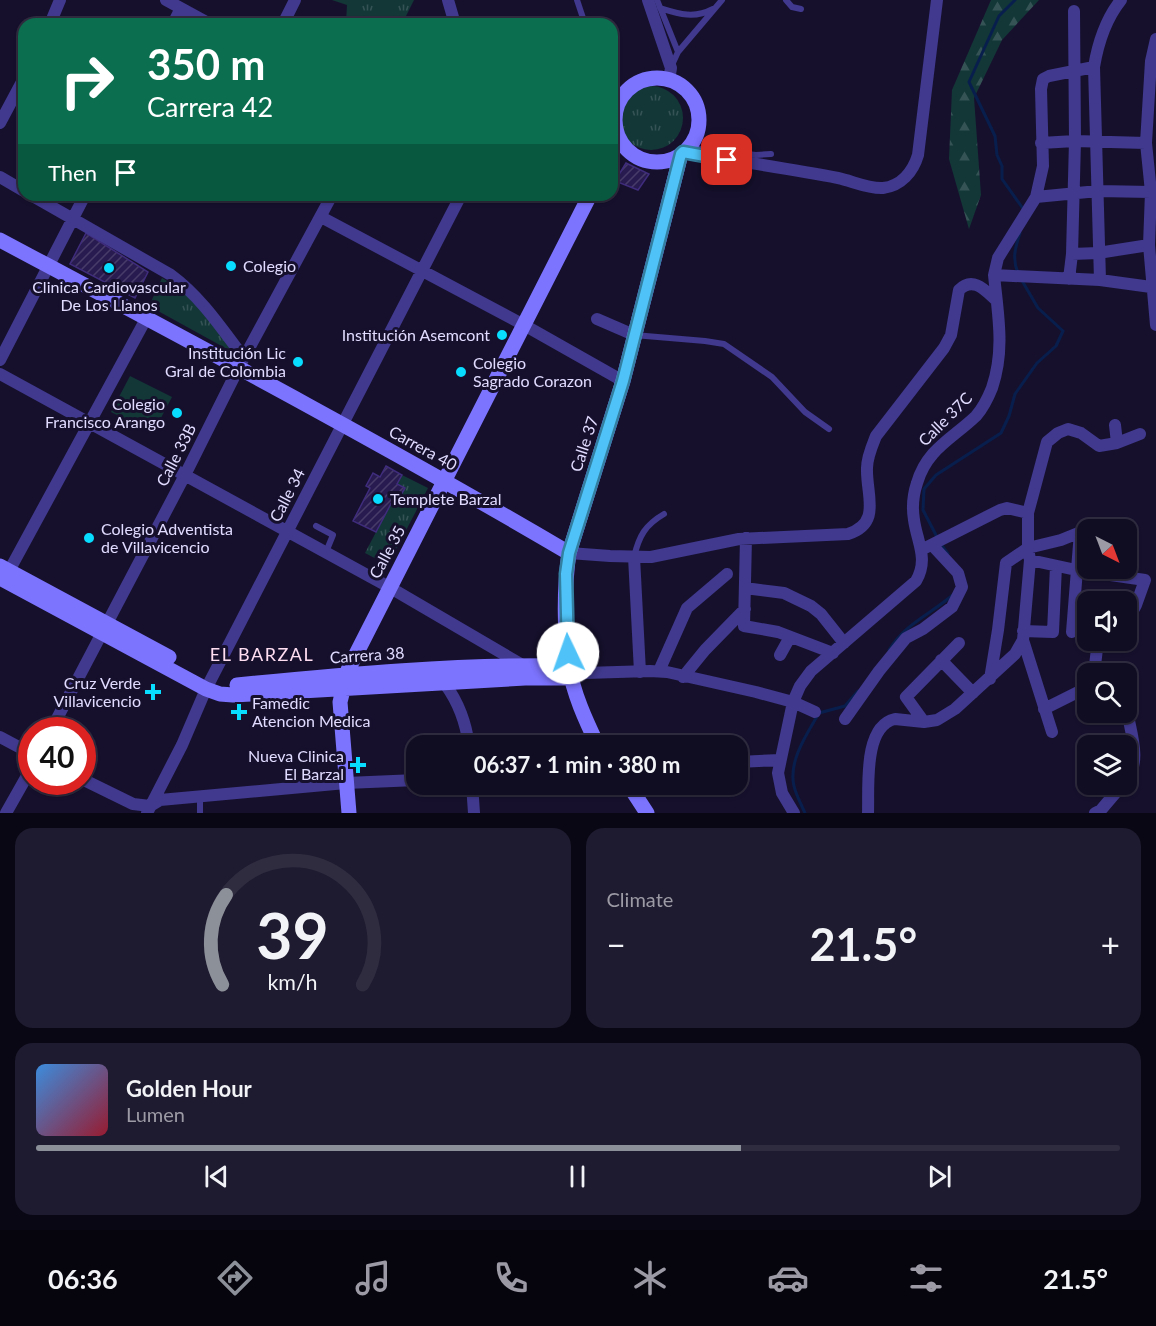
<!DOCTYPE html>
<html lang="en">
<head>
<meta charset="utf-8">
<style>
	:root { --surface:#100c22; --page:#1e1a2f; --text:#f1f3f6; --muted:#9c9ba5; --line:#302c40; --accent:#8c9099 }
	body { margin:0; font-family:Lato,sans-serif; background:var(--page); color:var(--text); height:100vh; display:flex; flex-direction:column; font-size:22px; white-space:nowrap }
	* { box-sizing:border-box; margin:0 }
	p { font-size:20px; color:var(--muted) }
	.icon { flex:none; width:33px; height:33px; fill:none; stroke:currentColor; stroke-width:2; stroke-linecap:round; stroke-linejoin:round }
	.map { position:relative; height:813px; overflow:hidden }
	.details { display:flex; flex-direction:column; gap:15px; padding:15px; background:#090713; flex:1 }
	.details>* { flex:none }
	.guide { position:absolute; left:18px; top:18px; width:600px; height:183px; border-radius:18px; box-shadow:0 2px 4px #0004,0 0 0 2px var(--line); background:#0b6e4f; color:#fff; overflow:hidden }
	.needle { width:39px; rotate:138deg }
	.fabs { position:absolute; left:1077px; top:519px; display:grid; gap:12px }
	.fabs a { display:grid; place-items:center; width:60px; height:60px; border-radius:12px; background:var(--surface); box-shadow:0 2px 4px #0004,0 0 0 2px var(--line); font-size:30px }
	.speed { position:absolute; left:18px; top:717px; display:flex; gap:12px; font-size:30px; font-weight:700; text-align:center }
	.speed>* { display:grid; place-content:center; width:78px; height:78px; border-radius:50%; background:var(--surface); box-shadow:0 2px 4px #0004,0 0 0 2px var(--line); line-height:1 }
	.speed .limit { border:9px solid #d22; background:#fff; color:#111 }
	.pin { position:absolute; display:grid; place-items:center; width:51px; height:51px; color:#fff; margin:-26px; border-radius:12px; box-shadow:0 3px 9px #0006 }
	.me { position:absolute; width:66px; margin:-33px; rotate:357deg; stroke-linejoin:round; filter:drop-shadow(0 0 4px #0008) }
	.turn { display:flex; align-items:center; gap:21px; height:126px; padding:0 30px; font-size:27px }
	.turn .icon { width:78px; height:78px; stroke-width:2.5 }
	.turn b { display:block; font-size:42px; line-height:51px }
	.then { display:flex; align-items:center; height:57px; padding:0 30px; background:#0003; gap:12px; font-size:22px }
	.big { font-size:45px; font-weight:700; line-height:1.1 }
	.details .tile { flex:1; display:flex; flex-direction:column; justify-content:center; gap:9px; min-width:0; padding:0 21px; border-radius:18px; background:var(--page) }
	.details .dial { align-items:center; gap:0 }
	.dial svg { height:156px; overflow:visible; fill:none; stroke:var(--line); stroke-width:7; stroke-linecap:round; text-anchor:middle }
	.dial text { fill:var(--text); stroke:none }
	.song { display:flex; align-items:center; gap:18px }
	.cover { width:72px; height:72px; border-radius:9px; background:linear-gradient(135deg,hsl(210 70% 55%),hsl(350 70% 35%)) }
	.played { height:6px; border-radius:3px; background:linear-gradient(90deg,var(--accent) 65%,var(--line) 65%) }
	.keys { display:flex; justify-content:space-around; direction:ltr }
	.heat { display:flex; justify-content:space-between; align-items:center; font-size:33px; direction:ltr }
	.details .tiles { flex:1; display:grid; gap:15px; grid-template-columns:1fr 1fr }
	.tile:last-child { grid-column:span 2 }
	.trip { position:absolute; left:406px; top:735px; width:342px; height:60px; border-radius:18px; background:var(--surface); box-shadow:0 2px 4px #0004,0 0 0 2px var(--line); font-weight:700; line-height:60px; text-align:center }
	.tab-bar { display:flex; height:96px; justify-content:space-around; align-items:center; background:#06050e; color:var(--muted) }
	.tab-bar .icon { width:42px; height:42px }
	.tab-bar .selected { color:var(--accent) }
	.tab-bar b { font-size:27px; color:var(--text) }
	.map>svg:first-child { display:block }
</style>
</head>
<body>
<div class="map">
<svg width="1156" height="813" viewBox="0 0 1156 813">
	<defs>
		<pattern id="forest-firs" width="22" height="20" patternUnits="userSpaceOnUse" patternTransform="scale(1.5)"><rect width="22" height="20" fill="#133737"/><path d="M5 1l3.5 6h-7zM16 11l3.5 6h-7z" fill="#355355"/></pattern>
		<pattern id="park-tufts" width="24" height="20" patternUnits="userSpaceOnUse" patternTransform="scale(1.5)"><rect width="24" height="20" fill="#133737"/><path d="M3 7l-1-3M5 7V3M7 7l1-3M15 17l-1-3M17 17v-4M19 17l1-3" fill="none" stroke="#355355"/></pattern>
		<pattern id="building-hatch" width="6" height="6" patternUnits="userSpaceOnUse" patternTransform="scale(1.5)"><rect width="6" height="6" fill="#281b4f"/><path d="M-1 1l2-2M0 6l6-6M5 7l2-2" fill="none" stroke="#473c69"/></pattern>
	</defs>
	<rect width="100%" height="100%" fill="#16102d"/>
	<path fill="#133737" d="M 130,376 L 172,397 L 153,433 L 111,412 Z"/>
	<path fill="url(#forest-firs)" d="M 991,0 L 1039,0 L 1002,40 L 974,98 L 981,195 L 969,229 L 949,159 L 952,90 Z"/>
	<path fill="url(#park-tufts)" d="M 332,0 L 414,0 L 402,24 L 346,24 L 347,5 Z
		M619 118a32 32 0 1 1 64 0a32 32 0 1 1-64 0Z
		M 162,278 L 190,294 L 238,355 L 149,306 Z
		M 402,475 L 428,488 L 388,565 L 365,553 L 394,498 L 398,500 L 405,488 L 397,484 Z"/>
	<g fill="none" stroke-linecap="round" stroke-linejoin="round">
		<path stroke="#081f4d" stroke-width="3" d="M 1015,0 L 999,16 L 969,82 L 995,136 L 997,155 L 1002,166 L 1002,179 L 1024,210
			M 1018,273 C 1012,259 1015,248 1020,233
			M 937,537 L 923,510 L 924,489 L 936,475 L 1001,433 L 1009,416 L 1015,394 L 1037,363 L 1056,346 L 1063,331 L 1038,308 L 1021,279
			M 940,543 L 948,554
			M 889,650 C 906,623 931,614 954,594
			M 805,813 C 801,804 796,795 794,786 C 788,761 807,734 819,713 L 845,706 L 858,691"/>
	</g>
	<path fill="url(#building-hatch)" stroke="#3f2c7c" stroke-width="1.5" d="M 626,163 L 649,174 L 638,190 L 615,181 Z
		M 86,233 L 148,272 L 135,298 L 70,264 Z
		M 386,466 L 402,475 L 397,484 L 405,488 L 398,500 L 394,498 L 376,532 L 353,521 L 370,488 L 366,486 L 373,473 L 380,477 Z"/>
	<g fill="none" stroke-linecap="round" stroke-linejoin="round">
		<path stroke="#40398e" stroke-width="6" d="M 577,0 L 585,24
			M 657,0 L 678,52
			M 786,0 L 792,7 L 801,9
			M 660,8 C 679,14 694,19 713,9
			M 671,67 L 678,52 L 722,0
			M 612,90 L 622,97
			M 691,148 L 756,155 L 771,154
			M 634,335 L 705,341 L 724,344 L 772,377 L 805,412 L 829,429
			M 316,526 L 333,535 L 326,552
			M 634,557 C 639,536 645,525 664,514
			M 200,797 L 200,813"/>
		<path stroke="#40398e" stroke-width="12" d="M 166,0 L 210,24
			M 448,0 L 455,24
			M 648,0 L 671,68 L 669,80
			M 50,24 L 60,0
			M 173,24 L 181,8
			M 283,24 L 295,0
			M 1156,39 L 1151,61 L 1146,143 L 1151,192 L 1149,245 L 1156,325
			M 0,123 L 24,78
			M 1041,143 L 1075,141 L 1146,143
			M 683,152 C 734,161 787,168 838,178 C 852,181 869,189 883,188 C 901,186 913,172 918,155 L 937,0
			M 0,177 L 24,191
			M 31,195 L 171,275 C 201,297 222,329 244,358
			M 1036,197 L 1098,191 L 1151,192
			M 321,217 L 524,325 L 623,381
			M 1072,254 L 1098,253 L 1149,245
			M 994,275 L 1100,280 L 1151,287
			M 1069,279 L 1072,254 L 1075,141 L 1074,11
			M 1100,280 L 1094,67 C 1098,43 1105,20 1121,0
			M 597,319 L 634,335
			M 0,360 L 85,195
			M 0,374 L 389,587 L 524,666 L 524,668
			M 1115,425 L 1117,443
			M 746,538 L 744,626 L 778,632 L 833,653
			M 925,548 L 1000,510 L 1007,508 L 1028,513
			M 569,553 L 610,556 L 651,557 L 739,539 L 848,534 C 882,523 866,495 867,468 C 867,457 872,446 876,436 L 944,348 L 951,335 L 959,290 C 973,276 985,290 996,300
			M 634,557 L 640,672
			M 1030,560 L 1076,570 L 1145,580 L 1136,605 L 1126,623
			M 9,571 L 147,317
			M 745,588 L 784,593 L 811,606 L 821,614 L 844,643
			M 1023,631 L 1053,632 L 1056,566
			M 1072,632 L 1080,532
			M 1023,640 L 1052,732
			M 780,655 L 790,637
			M 941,660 L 973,693
			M 659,671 L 687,608 L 727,574
			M 1094,674 L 1098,640
			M 683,677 L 705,650 L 745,609
			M 572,678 L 585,673 L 650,671 L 667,672 L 756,692 L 793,702 L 815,712
			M 990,679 L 998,630 L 1006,563 L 1028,548 L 1061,540 L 1093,527
			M 445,684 C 459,703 466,722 469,746
			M 1044,709 L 1088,687
			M 845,719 L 879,671 L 906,638 L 923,629 L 952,607 L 962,587 L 958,573 L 932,545
			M 924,722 L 906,697 L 959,643
			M 51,730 L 185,475 L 239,367 L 332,195
			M 0,737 L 32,754
			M 738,762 L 780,760
			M 82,779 L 133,804 L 150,806 L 160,800 L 346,783 L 417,780
			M 1126,780 C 1141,764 1132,736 1128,716
			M 472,784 L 474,813
			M 6,813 L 32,767
			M 147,813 L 182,745 L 206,689 L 461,195
			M 794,813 L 782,793 L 778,773 L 793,702 L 800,686 L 811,671 L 916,581 C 929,559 917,542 914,520 C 912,508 913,495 917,483 C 927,449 952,439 976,416 C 983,408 988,398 992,388 C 1005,350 998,315 994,275 L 998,258 L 1036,197 L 1043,166 L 1041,89 L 1043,79 L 1049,76 L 1094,67
			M 868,813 C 869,787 863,726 895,719 L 924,722 L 937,720 L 955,709 L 1015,654 L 1023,640 L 1030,560 L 1028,548 L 1028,513 L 1047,442 L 1058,433 L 1068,429 L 1081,433 L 1099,446 L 1117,443 L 1140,434
			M 1095,813 L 1101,810 L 1123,784"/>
		<path stroke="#7c73ff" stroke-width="15" d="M615 120a42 42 0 1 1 84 0a42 42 0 1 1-84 0Z
			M 0,240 C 191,342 382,443 569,553
			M 0,566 L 169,657
			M 0,578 L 206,689 L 220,694 L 233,695 L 525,678 L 572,678
			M 237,685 C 347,674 458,664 569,666
			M 598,746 C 586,721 573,693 569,666 C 564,631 564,587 569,553 L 623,381 L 681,154
			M 628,784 L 647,813
			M 349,813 L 340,702 L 348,670 L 590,195"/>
	</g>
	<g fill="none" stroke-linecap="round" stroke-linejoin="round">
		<g stroke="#337fa1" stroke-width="15">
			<path id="route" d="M 568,653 L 566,574 L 569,553 L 623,381 L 681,154 L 683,152 L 727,160"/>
		</g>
		<use href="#route" stroke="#4fc3f7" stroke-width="10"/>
	</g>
	<g fill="#08dcff" stroke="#16102d" stroke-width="2">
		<circle cx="231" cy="266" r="6"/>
		<circle cx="109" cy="268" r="6"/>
		<circle cx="502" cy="335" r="6"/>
		<circle cx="298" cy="362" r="6"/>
		<circle cx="461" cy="372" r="6"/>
		<circle cx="177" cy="413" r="6"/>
		<circle cx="378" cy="499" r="6"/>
		<circle cx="89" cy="538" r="6"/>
		<path d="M150 683h6v6h6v6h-6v6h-6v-6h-6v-6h6z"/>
		<path d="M236 703h6v6h6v6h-6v6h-6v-6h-6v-6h6z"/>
		<path d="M355 756h6v6h6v6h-6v6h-6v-6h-6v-6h6z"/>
	</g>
	<g text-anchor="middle" stroke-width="6" stroke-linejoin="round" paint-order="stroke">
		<g font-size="16" fill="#e1dcff" stroke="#16102d" text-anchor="start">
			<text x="243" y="272">Colegio</text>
			<text x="109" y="293" text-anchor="middle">Clinica Cardiovascular<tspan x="109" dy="18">De Los Llanos</tspan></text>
			<text x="490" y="341" text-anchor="end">Institución Asemcont</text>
			<text x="286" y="359" text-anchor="end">Institución Lic<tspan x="286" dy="18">Gral de Colombia</tspan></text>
			<text x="473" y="369">Colegio<tspan x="473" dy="18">Sagrado Corazon</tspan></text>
			<text x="165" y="410" text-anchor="end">Colegio<tspan x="165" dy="18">Francisco Arango</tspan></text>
			<text x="390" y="505">Templete Barzal</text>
			<text x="101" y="535">Colegio Adventista<tspan x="101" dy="18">de Villavicencio</tspan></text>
			<text x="141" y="689" text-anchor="end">Cruz Verde<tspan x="141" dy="18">Villavicencio</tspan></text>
			<text x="252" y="709">Famedic<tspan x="252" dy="18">Atencion Medica</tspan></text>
			<text x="344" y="762" text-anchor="end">Nueva Clinica<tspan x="344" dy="18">El Barzal</tspan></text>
		</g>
		<g font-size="16" fill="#e1dcff" stroke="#16102d">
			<text transform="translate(945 419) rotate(-45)" y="6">Calle 37C</text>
			<text transform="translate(584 444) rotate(-72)" y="6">Calle 37</text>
			<text transform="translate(423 448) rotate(29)" y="6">Carrera 40</text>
			<text transform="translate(176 455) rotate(-63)" y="6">Calle 33B</text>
			<text transform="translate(287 495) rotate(-63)" y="6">Calle 34</text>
			<text transform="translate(387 552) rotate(-62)" y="6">Calle 35</text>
			<text transform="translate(367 655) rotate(-4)" y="6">Carrera 38</text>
		</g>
		<g font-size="18" letter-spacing="1.5" fill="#ffdef2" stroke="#16102d">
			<text x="262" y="661">EL BARZAL</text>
		</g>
	</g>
</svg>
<div class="fabs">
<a><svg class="needle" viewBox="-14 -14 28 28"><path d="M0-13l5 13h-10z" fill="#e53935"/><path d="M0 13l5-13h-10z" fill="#9c9ba5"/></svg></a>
<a><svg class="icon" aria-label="sound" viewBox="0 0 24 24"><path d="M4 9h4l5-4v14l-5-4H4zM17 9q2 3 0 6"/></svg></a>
<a><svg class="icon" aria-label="search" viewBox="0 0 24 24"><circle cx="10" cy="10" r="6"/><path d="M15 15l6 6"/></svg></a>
<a><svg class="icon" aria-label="layers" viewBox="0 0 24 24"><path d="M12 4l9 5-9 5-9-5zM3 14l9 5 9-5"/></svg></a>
</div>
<div class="speed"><div class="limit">40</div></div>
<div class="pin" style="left:727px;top:160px;background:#d93025"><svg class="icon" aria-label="arrive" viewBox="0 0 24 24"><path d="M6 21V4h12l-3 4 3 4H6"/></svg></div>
<svg class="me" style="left:568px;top:653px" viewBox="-20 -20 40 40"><circle r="19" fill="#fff"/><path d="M0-13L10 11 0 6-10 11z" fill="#4fc3f7"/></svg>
<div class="trip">06:37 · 1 min · 380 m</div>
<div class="guide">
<div class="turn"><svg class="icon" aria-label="right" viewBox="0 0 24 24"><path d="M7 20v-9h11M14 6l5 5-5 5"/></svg><div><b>350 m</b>Carrera 42</div></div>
<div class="then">Then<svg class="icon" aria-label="arrive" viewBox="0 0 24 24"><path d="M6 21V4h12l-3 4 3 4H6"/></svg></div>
</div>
</div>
<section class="details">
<div class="tiles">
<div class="tile dial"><svg viewBox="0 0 100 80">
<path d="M14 69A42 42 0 1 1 86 69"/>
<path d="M14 69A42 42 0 0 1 16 23" stroke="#8c9099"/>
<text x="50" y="56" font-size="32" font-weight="700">39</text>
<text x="50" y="72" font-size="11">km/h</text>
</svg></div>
<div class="tile"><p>Climate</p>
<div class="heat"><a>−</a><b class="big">21.5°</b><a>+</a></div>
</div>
<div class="tile">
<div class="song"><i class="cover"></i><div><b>Golden Hour</b><p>Lumen</p></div></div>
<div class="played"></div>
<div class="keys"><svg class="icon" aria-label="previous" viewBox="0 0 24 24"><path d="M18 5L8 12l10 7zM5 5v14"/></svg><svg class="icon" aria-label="pause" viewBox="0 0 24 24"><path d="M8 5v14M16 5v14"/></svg><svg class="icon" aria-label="next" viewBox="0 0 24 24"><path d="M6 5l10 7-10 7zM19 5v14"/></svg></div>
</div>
</div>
</section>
<nav class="tab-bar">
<b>06:36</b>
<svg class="icon selected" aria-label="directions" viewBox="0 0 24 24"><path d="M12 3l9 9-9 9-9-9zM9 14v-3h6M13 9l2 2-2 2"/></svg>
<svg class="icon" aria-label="music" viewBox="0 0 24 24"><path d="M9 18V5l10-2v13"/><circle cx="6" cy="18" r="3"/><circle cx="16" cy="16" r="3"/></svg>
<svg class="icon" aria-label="phone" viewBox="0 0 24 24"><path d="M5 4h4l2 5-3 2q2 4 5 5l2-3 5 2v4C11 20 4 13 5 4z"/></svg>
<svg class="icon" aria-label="climate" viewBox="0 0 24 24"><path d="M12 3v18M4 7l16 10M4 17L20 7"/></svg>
<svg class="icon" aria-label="car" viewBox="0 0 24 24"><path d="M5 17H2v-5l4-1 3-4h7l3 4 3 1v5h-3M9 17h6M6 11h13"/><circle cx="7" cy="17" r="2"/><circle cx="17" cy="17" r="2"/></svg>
<svg class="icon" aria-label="filters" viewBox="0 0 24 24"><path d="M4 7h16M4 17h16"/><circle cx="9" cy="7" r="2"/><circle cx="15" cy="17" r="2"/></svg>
<b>21.5°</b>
</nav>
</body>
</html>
